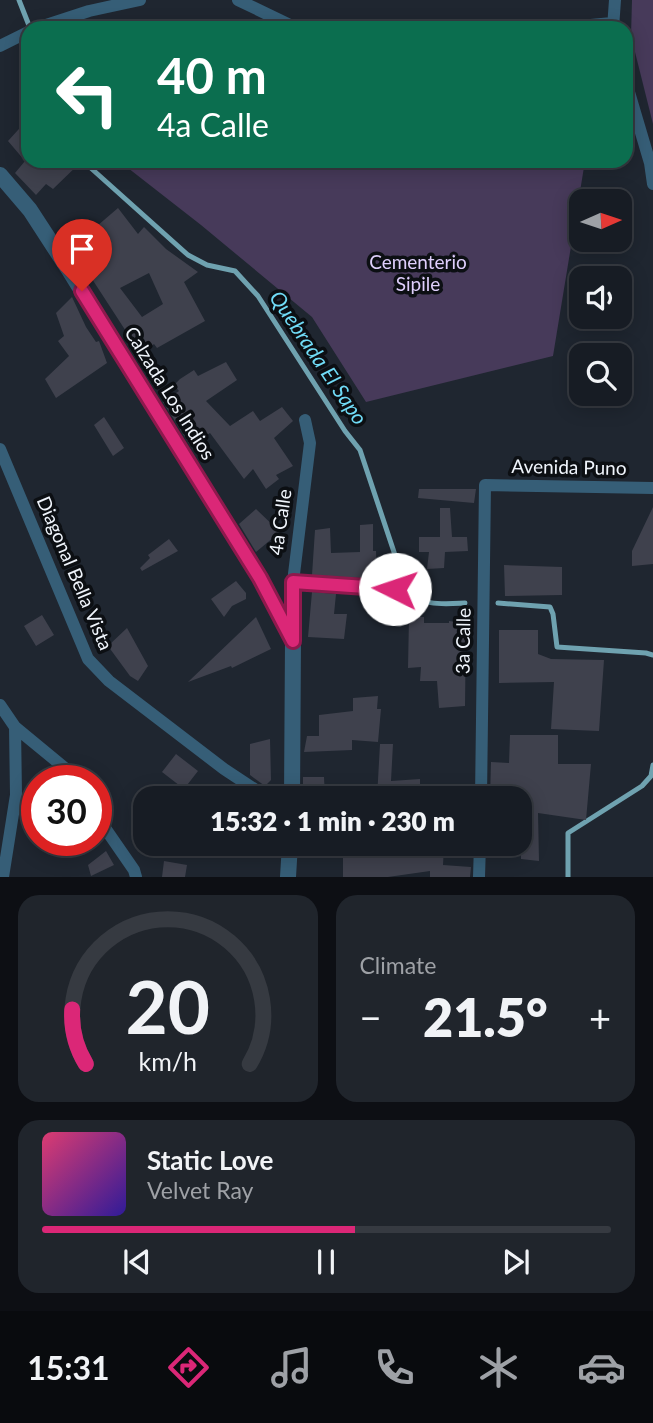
<!DOCTYPE html>
<html lang="en">
<head>
<meta charset="utf-8">
<style>
	:root { --surface:#171c24; --page:#20252c; --text:#f1f3f6; --muted:#9ea1a6; --line:#363a41; --accent:#db2777 }
	body { margin:0; font-family:Lato,sans-serif; background:var(--page); color:var(--text); height:100vh; display:flex; flex-direction:column; font-size:26px; white-space:nowrap }
	* { box-sizing:border-box; margin:0 }
	p { font-size:23px; color:var(--muted) }
	.icon { flex:none; width:38px; height:38px; fill:none; stroke:currentColor; stroke-width:2; stroke-linecap:round; stroke-linejoin:round }
	.map { position:relative; height:877px; overflow:hidden }
	.panel { display:flex; flex-direction:column; gap:18px; padding:18px; background:#0d0f14; flex:1 }
	.panel>* { flex:none }
	.hud { position:absolute; left:21px; top:21px; width:612px; height:147px; border-radius:21px; box-shadow:0 4px 18px #0003,0 0 0 2px var(--line); background:#0b6e4f; color:#fff; overflow:hidden }
	.needle { width:46px; rotate:87deg }
	.buttons { position:absolute; left:569px; top:189px; display:grid; gap:14px }
	.buttons a { display:grid; place-items:center; width:63px; height:63px; border-radius:14px; background:var(--surface); box-shadow:0 4px 18px #0003,0 0 0 2px var(--line); font-size:35px }
	.speed { position:absolute; left:21px; top:765px; display:flex; gap:14px; font-size:35px; font-weight:700; text-align:center }
	.speed>* { display:grid; place-content:center; width:91px; height:91px; border-radius:50%; background:var(--surface); box-shadow:0 4px 18px #0003,0 0 0 2px var(--line); line-height:1 }
	.speed .limit { border:10px solid #d22; background:#fff; color:#111 }
	.pin { position:absolute; display:grid; place-items:center; width:60px; height:60px; color:#fff; margin:-72px -30px; border-radius:50% 50% 50% 0; rotate:-45deg; box-shadow:0 0 7px #0007 }
	.pin .icon { rotate:45deg }
	.me { position:absolute; width:77px; margin:-38px; rotate:274deg; stroke-linejoin:round; filter:drop-shadow(0 0 5px #0008) }
	.turn { display:flex; align-items:center; gap:24px; height:147px; padding:0 21px; font-size:32px }
	.turn .icon { width:91px; height:91px; stroke-width:2.5 }
	.turn b { display:block; font-size:49px; line-height:60px }
	.big { font-size:52px; font-weight:800; line-height:1.1 }
	.panel .widget { flex:1; display:flex; flex-direction:column; justify-content:center; gap:10px; min-width:0; padding:0 24px; border-radius:21px; background:var(--page) }
	.panel .dial { align-items:center; gap:0 }
	.dial svg { height:182px; overflow:visible; fill:none; stroke:var(--line); stroke-width:7; stroke-linecap:round; text-anchor:middle }
	.dial text { fill:var(--text); stroke:none }
	.song { display:flex; align-items:center; gap:21px }
	.cover { width:84px; height:84px; border-radius:10px; background:linear-gradient(135deg,hsl(340 70% 55%),hsl(250 70% 35%)) }
	.played { height:7px; border-radius:4px; background:linear-gradient(90deg,var(--accent) 55%,var(--line) 55%) }
	.keys { display:flex; justify-content:space-around; direction:ltr }
	.heat { display:flex; justify-content:space-between; align-items:center; font-size:38px; direction:ltr }
	.panel .tiles { flex:1; display:grid; gap:18px; grid-template-columns:1fr 1fr }
	.widget:last-child { grid-column:span 2 }
	.trip { position:absolute; left:133px; top:786px; width:399px; height:70px; border-radius:21px; background:var(--surface); box-shadow:0 4px 18px #0003,0 0 0 2px var(--line); font-weight:800; line-height:70px; text-align:center }
	.menu { display:flex; height:112px; justify-content:space-around; align-items:center; background:#090b0e; color:var(--muted) }
	.menu .icon { width:49px; height:49px }
	.menu .on { color:var(--accent) }
	.menu b { font-size:32px; color:var(--text) }
	.map>svg:first-child { display:block }
</style>
</head>
<body>
<div class="map">
<svg width="653" height="877" viewBox="0 0 653 877">
	<rect width="100%" height="100%" fill="#1f2630"/>
	<path fill="#473a5a" d="M 632,0 L 653,0 L 653,124 L 631,36 Z
		M 119,161 L 585,161 L 553,356 L 366,402 L 312,317 L 201,225 Z"/>
	<g fill="none" stroke-linecap="round" stroke-linejoin="round">
		<path stroke="#6fa2b0" stroke-width="5" d="M 19,0 L 30,28
			M 83,161 L 188,255 L 207,265 L 235,271 L 258,296 L 345,431 L 360,450 L 406,588 C 420,607 444,604 465,603
			M 498,603 L 550,607 L 553,614 L 557,647 L 646,653 L 653,655
			M 568,877 L 568,833 L 642,786 L 651,776 L 653,765"/>
	</g>
	<path fill="#3f414d" fill-rule="evenodd" d="M 28,119 L 28,161 L 82,161 L 53,189 L 46,184 L 36,195 L 15,173 L 25,161 L 8,141 Z
		M 118,208 L 138,234 L 144,227 L 166,249 L 198,272 L 184,282 L 205,321 L 157,348 L 154,344 L 137,358 L 128,342 L 131,339 L 81,262 L 106,243 L 97,226 ZM 149,273 L 163,304 L 142,317 L 120,288 Z
		M 72,297 L 86,327 L 96,342 L 99,341 L 107,363 L 56,398 L 45,379 L 69,356 L 58,341 L 64,336 L 56,313 Z
		M 226,362 L 237,380 L 206,401 L 230,426 L 253,411 L 260,421 L 282,407 L 293,421 L 274,438 L 293,466 L 276,475 L 279,479 L 266,489 L 253,469 L 244,479 L 210,433 L 190,445 L 163,402 L 179,391 L 174,385 L 180,379 L 194,370 L 198,376 Z
		M 104,417 L 124,448 L 113,456 L 94,425 Z
		M 419,489 L 476,489 L 474,503 L 418,498 Z
		M 653,507 L 653,564 L 632,566 L 632,551 Z
		M 440,508 L 450,508 L 452,537 L 467,537 L 468,551 L 445,552 L 444,568 L 427,569 L 429,552 L 419,552 L 419,537 L 440,537 Z
		M 256,509 L 280,532 L 256,552 L 239,524 Z
		M 373,524 L 373,551 L 376,551 L 377,579 L 312,575 L 315,530 L 330,528 L 331,553 L 360,552 L 360,525 Z
		M 169,539 L 178,551 L 142,571 L 140,568 L 150,558 L 148,555 Z
		M 504,565 L 562,567 L 562,595 L 505,596 Z
		M 236,581 L 246,593 L 246,599 L 232,606 L 224,617 L 211,599 Z
		M 312,592 L 336,594 L 334,614 L 347,614 L 344,639 L 308,637 Z
		M 377,597 L 395,598 L 393,618 L 378,619 Z
		M 42,615 L 54,635 L 36,646 L 24,626 Z
		M 256,617 L 271,649 L 232,668 L 231,666 L 188,682 Z
		M 409,617 L 424,617 L 424,623 L 449,623 L 449,621 L 466,623 L 465,706 L 439,708 L 437,681 L 420,681 L 421,667 L 408,668 Z
		M 127,628 L 148,666 L 138,681 L 130,676 L 108,646 Z
		M 499,630 L 538,630 L 538,654 L 551,659 L 604,660 L 599,731 L 551,729 L 554,682 L 499,683 Z
		M 378,696 L 377,709 L 381,709 L 378,742 L 352,740 L 352,750 L 304,752 L 307,736 L 319,736 L 319,715 L 353,711 L 353,698 Z
		M 510,735 L 558,735 L 558,764 L 591,764 L 586,820 L 538,813 L 539,861 L 521,859 L 520,798 L 490,798 L 491,762 L 509,763 Z
		M 270,739 L 271,780 L 265,786 L 250,775 L 250,744 Z
		M 380,744 L 393,744 L 391,781 L 420,779 L 420,784 L 465,784 L 465,798 L 377,798 Z
		M 176,754 L 198,771 L 184,789 L 162,772 Z
		M 303,777 L 324,777 L 325,798 L 303,798 Z
		M 343,844 L 411,844 L 444,847 L 443,865 L 471,867 L 470,877 L 430,877 L 430,871 L 388,877 L 343,877 Z
		M 106,851 L 114,865 L 91,876 L 88,865 Z
		M 164,861 L 187,865 L 185,877 L 162,877 Z"/>
	<g fill="none" stroke-linecap="round" stroke-linejoin="round">
		<path stroke="#365e77" stroke-width="12" d="M 238,0 L 296,28
			M 37,28 L 89,11 L 140,0
			M 559,28 L 612,23
			M 613,28 L 615,0
			M 0,46 L 28,32
			M 626,82 L 650,163 L 653,184
			M 0,449 L 88,659 L 109,681 L 224,769 L 268,798
			M 293,582 L 395,589
			M 293,641 L 293,582 L 310,443 L 305,420
			M 0,705 L 15,727 L 66,769 L 74,780
			M 481,798 L 485,485 L 653,488
			M 96,815 L 134,870 L 136,877
			M 3,877 L 16,795 L 15,727
			M 479,877 L 480,844"/>
		<path stroke="#365e77" stroke-width="16" d="M 0,175 L 30,210 L 69,270 L 260,578 L 293,641 L 292,798
			M 288,877 L 290,844"/>
	</g>
	<g fill="none" stroke-linecap="round" stroke-linejoin="round">
		<g stroke="#8e194d" stroke-width="18">
			<path id="route" d="M 82,291 L 260,578 L 293,641 L 293,582 L 395,589"/>
		</g>
		<use href="#route" stroke="#db2777" stroke-width="12"/>
	</g>
	<g text-anchor="middle" stroke-width="7" stroke-linejoin="round" paint-order="stroke">
		<g font-size="19" fill="#dfcffc" stroke="#0c0f13">
			<text x="418" y="269">Cementerio<tspan x="418" dy="22">Sipile</tspan></text>
		</g>
		<g font-size="19" fill="#f0f5fc" stroke="#0c0f13">
			<text transform="translate(170 393) rotate(58)" y="7">Calzada Los Indios</text>
			<text transform="translate(569 467) rotate(1)" y="7">Avenida Puno</text>
			<text transform="translate(280 522) rotate(-82)" y="7">4a Calle</text>
			<text transform="translate(75 573) rotate(67)" y="7">Diagonal Bella Vista</text>
			<text transform="translate(463 641) rotate(-89)" y="7">3a Calle</text>
		</g>
		<g font-size="21" font-style="italic" fill="#70dbf6" stroke="#0c0f13">
			<text transform="translate(318 358) rotate(56)" y="7">Quebrada El Sapo</text>
		</g>
	</g>
</svg>
<div class="buttons">
<a><svg class="needle" viewBox="-14 -14 28 28"><path d="M0-13l5 13h-10z" fill="#e53935"/><path d="M0 13l5-13h-10z" fill="#9ea1a6"/></svg></a>
<a><svg class="icon" aria-label="sound" viewBox="0 0 24 24"><path d="M4 9h4l5-4v14l-5-4H4zM17 9q2 3 0 6"/></svg></a>
<a><svg class="icon" aria-label="search" viewBox="0 0 24 24"><circle cx="10" cy="10" r="6"/><path d="M15 15l6 6"/></svg></a>
</div>
<div class="speed"><div class="limit">30</div></div>
<div class="pin" style="left:82px;top:291px;background:#d93025"><svg class="icon" aria-label="arrive" viewBox="0 0 24 24"><path d="M6 21V4h12l-3 4 3 4H6"/></svg></div>
<svg class="me" style="left:395px;top:589px" viewBox="-20 -20 40 40"><circle r="19" fill="#fff"/><path d="M0-13L10 11 0 6-10 11z" fill="#db2777"/></svg>
<div class="trip">15:32 · 1 min · 230 m</div>
<div class="hud">
<div class="turn"><svg class="icon" aria-label="left" viewBox="0 0 24 24"><path d="M17 20v-9H6M10 6l-5 5 5 5"/></svg><div><b>40 m</b>4a Calle</div></div>
</div>
</div>
<section class="panel">
<div class="tiles">
<div class="widget dial"><svg viewBox="0 0 100 80">
<path d="M14 69A42 42 0 1 1 86 69"/>
<path d="M14 69A42 42 0 0 1 8 45" stroke="#db2777"/>
<text x="50" y="56" font-size="32" font-weight="700">20</text>
<text x="50" y="72" font-size="11">km/h</text>
</svg></div>
<div class="widget"><p>Climate</p>
<div class="heat"><a>−</a><b class="big">21.5°</b><a>+</a></div>
</div>
<div class="widget">
<div class="song"><i class="cover"></i><div><b>Static Love</b><p>Velvet Ray</p></div></div>
<div class="played"></div>
<div class="keys"><svg class="icon" aria-label="previous" viewBox="0 0 24 24"><path d="M18 5L8 12l10 7zM5 5v14"/></svg><svg class="icon" aria-label="pause" viewBox="0 0 24 24"><path d="M8 5v14M16 5v14"/></svg><svg class="icon" aria-label="next" viewBox="0 0 24 24"><path d="M6 5l10 7-10 7zM19 5v14"/></svg></div>
</div>
</div>
</section>
<nav class="menu">
<b>15:31</b>
<svg class="icon on" aria-label="directions" viewBox="0 0 24 24"><path d="M12 3l9 9-9 9-9-9zM9 14v-3h6M13 9l2 2-2 2"/></svg>
<svg class="icon" aria-label="music" viewBox="0 0 24 24"><path d="M9 18V5l10-2v13"/><circle cx="6" cy="18" r="3"/><circle cx="16" cy="16" r="3"/></svg>
<svg class="icon" aria-label="phone" viewBox="0 0 24 24"><path d="M5 4h4l2 5-3 2q2 4 5 5l2-3 5 2v4C11 20 4 13 5 4z"/></svg>
<svg class="icon" aria-label="climate" viewBox="0 0 24 24"><path d="M12 3v18M4 7l16 10M4 17L20 7"/></svg>
<svg class="icon" aria-label="car" viewBox="0 0 24 24"><path d="M5 17H2v-5l4-1 3-4h7l3 4 3 1v5h-3M9 17h6M6 11h13"/><circle cx="7" cy="17" r="2"/><circle cx="17" cy="17" r="2"/></svg>
</nav>
</body>
</html>
